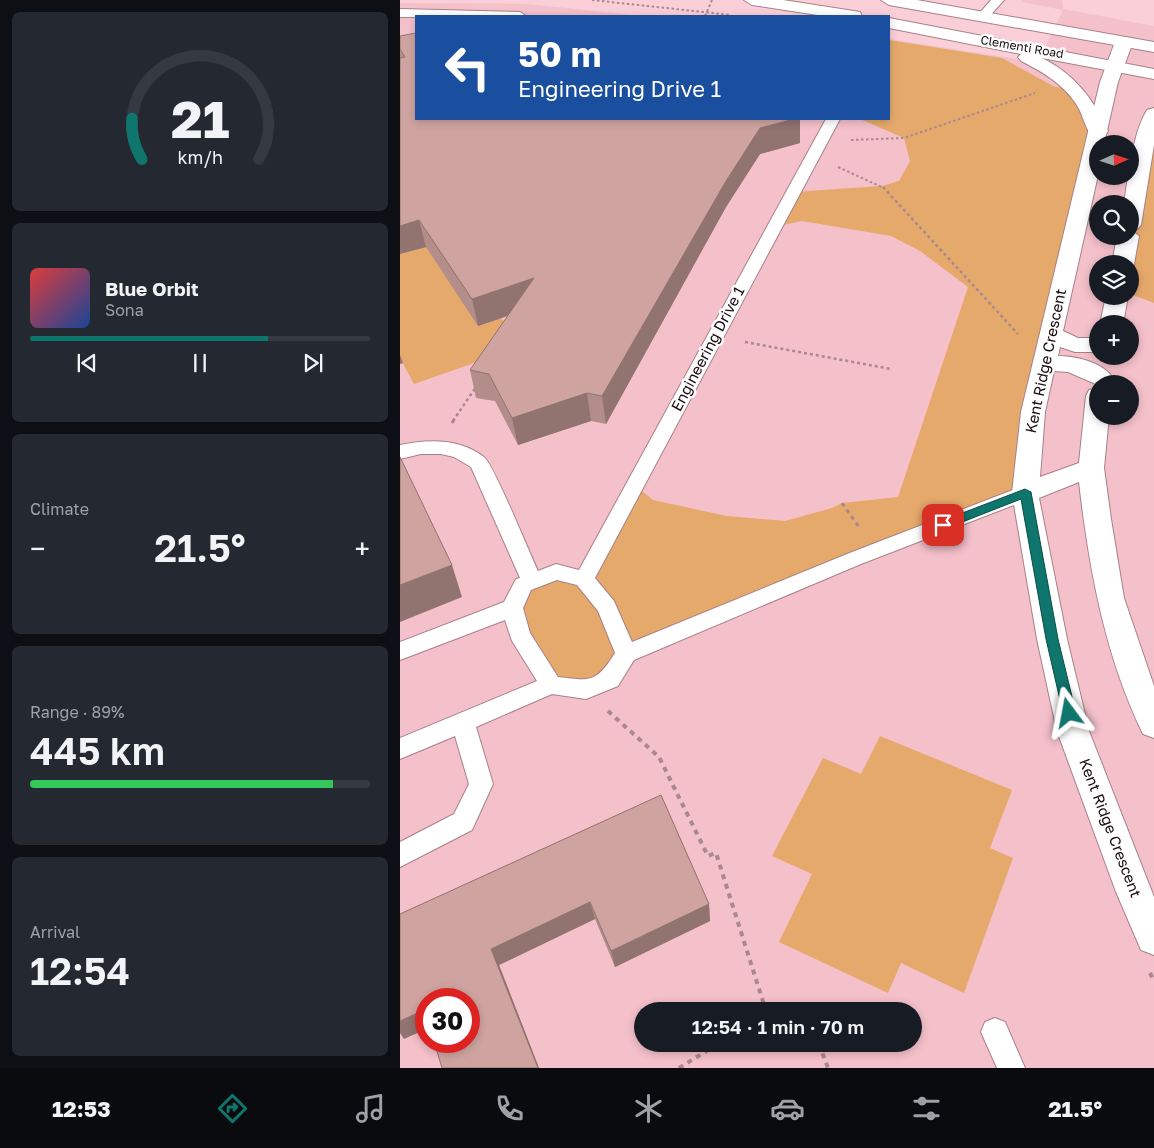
<!DOCTYPE html>
<html lang="en">
<head>
<meta charset="utf-8">
<style>
	:root { --surface:#171b24; --page:#242831; --text:#f1f3f6; --muted:#9ea1a6; --line:#363941; --accent:#0f766e }
	body { margin:0; font-family:"Golos Text",sans-serif; background:var(--page); color:var(--text); height:100vh; display:flex; flex-direction:column; font-size:19px; white-space:nowrap }
	* { box-sizing:border-box; margin:0 }
	p { font-size:16px; color:var(--muted) }
	.icon { flex:none; width:28px; height:28px; fill:none; stroke:currentColor; stroke-width:2; stroke-linecap:round; stroke-linejoin:round }
	.map { position:relative; flex:1; overflow:hidden }
	.details { display:flex; flex-direction:column; gap:12px; padding:12px; background:#0d0f14; width:400px }
	.details>* { flex:none }
	.guide { position:absolute; left:15px; top:15px; width:475px; height:105px; border-radius:0px; box-shadow:0 2px 8px #0003; background:#1a4fa0; color:#fff; overflow:hidden }
	.needle { width:32px; rotate:87deg }
	.controls { position:absolute; left:689px; top:135px; display:grid; gap:10px }
	.controls a { display:grid; place-items:center; width:50px; height:50px; border-radius:50%; background:var(--surface); box-shadow:0 2px 8px #0003; font-size:25px }
	.speed { position:absolute; left:15px; top:988px; display:flex; gap:10px; font-size:25px; font-weight:700; text-align:center }
	.speed>* { display:grid; place-content:center; width:65px; height:65px; border-radius:50%; background:var(--surface); box-shadow:0 2px 8px #0003; line-height:1 }
	.speed .limit { border:8px solid #d22; background:#fff; color:#111 }
	.pin { position:absolute; display:grid; place-items:center; width:42px; height:42px; color:#fff; margin:-21px; border-radius:10px; box-shadow:0 2px 8px #0006 }
	.me { position:absolute; width:55px; margin:-28px; rotate:347deg; stroke-linejoin:round; filter:drop-shadow(0 0 4px #0008) }
	.turn { display:flex; align-items:center; gap:18px; height:105px; padding:0 20px; font-size:22px }
	.turn .icon { width:65px; height:65px; stroke-width:2.5 }
	.turn b { display:block; font-size:35px; line-height:42px }
	.big { font-size:38px; font-weight:600; line-height:1.1 }
	.details .tile { flex:1; display:flex; flex-direction:column; justify-content:center; gap:8px; min-width:0; padding:0 18px; border-radius:8px; background:var(--page) }
	.details .dial { align-items:center; gap:0 }
	.dial svg { height:130px; overflow:visible; fill:none; stroke:var(--line); stroke-width:7; stroke-linecap:round; text-anchor:middle }
	.dial text { fill:var(--text); stroke:none }
	.song { display:flex; align-items:center; gap:15px }
	.cover { width:60px; height:60px; border-radius:8px; background:linear-gradient(135deg,hsl(0 70% 55%),hsl(220 70% 35%)) }
	.played { height:5px; border-radius:2px; background:linear-gradient(90deg,var(--accent) 70%,var(--line) 70%) }
	.keys { display:flex; justify-content:space-around; direction:ltr }
	.heat { display:flex; justify-content:space-between; align-items:center; font-size:28px; direction:ltr }
	.charge { height:8px; border-radius:4px; background:linear-gradient(90deg,#34c759 89%,var(--line) 0) }
	.trip { position:absolute; left:234px; top:1002px; width:288px; height:50px; border-radius:25px; background:var(--surface); box-shadow:0 2px 8px #0003; font-weight:600; line-height:50px; text-align:center }
	.dock { display:flex; height:80px; justify-content:space-around; align-items:center; background:#090b0e; color:var(--muted) }
	.dock .icon { width:35px; height:35px }
	.dock .active { color:var(--accent) }
	.dock b { font-size:22px; color:var(--text) }
	main { display:flex; flex:1; min-height:0 }
	.map>svg:first-child { display:block }
</style>
</head>
<body>
<main>
<section class="details">
<div class="tile dial"><svg viewBox="0 0 100 80">
<path d="M14 69A42 42 0 1 1 86 69"/>
<path d="M14 69A42 42 0 0 1 8 44" stroke="#0f766e"/>
<text x="50" y="56" font-size="32" font-weight="700">21</text>
<text x="50" y="72" font-size="11">km/h</text>
</svg></div>
<div class="tile">
<div class="song"><i class="cover"></i><div><b>Blue Orbit</b><p>Sona</p></div></div>
<div class="played"></div>
<div class="keys"><svg class="icon" aria-label="previous" viewBox="0 0 24 24"><path d="M18 5L8 12l10 7zM5 5v14"/></svg><svg class="icon" aria-label="pause" viewBox="0 0 24 24"><path d="M8 5v14M16 5v14"/></svg><svg class="icon" aria-label="next" viewBox="0 0 24 24"><path d="M6 5l10 7-10 7zM19 5v14"/></svg></div>
</div>
<div class="tile"><p>Climate</p>
<div class="heat"><a>−</a><b class="big">21.5°</b><a>+</a></div>
</div>
<div class="tile"><p>Range · 89%</p><b class="big">445 km</b><div class="charge"></div></div>
<div class="tile"><p>Arrival</p><b class="big">12:54</b></div>
</section>
<div class="map">
<svg width="754" height="1068" viewBox="0 0 754 1068">
	<rect width="100%" height="100%" fill="#fbcfd7"/>
	<path fill="#f4c0ca" fill-rule="evenodd" d="M 622,0 L 662,0 L 663,9 L 754,26 L 754,1068 L 0,1068 L 0,3 L 128,4 L 242,16 L 16,16 L 16,119 L 489,119 L 489,39 L 638,62 L 663,10 L 622,2 ZM 698,144 L 730,144 L 730,176 L 698,176 ZM 698,204 L 730,204 L 730,236 L 698,236 ZM 698,264 L 730,264 L 730,296 L 698,296 ZM 698,324 L 730,324 L 730,356 L 698,356 ZM 698,384 L 730,384 L 730,416 L 698,416 ZM 26,999 L 69,999 L 69,1041 L 26,1041 ZM 242,1011 L 512,1011 L 512,1044 L 242,1044 Z"/>
	<path fill="#e6a96c" d="M 489,40 L 602,58 L 655,87 L 674,88 L 693,117 L 625,493 L 226,654 L 210,680 L 151,685 L 120,635 L 123,585 L 156,572 L 184,579 L 235,485 L 253,500 L 327,516 L 385,521 L 432,508 L 442,503 L 498,497 L 568,287 L 520,251 L 491,236 L 402,221 L 374,227 L 393,192 L 482,186 L 499,181 L 510,161 L 504,138 L 460,119 L 489,119 Z
		M 754,132 L 754,303 L 730,294 L 730,236 Z
		M 57,238 L 78,326 L 100,318 L 114,329 L 97,355 L 14,384 L 0,358 L 0,254 Z
		M 480,736 L 612,790 L 590,848 L 613,858 L 564,993 L 501,963 L 488,993 L 379,942 L 412,874 L 372,856 L 423,758 L 461,774 Z"/>
	<g fill="none" stroke-linecap="round" stroke-linejoin="round">
		<g stroke="#a88087" stroke-width="2">
			<path id="lane" d="M 591,0 L 604,0 L 587,19 L 579,19 L 577,16 Z
				M 0,9 L 120,12 L 126,16 L 0,17 Z
				M 426,119 L 440,119 L 195,578 L 214,601 L 232,642 L 447,554 L 618,488 L 625,486 L 632,488 L 635,493 L 632,498 L 461,564 L 234,660 L 218,686 L 186,699 L 152,694 L 76,727 L 93,784 L 72,830 L 0,867 L 0,842 L 54,814 L 69,784 L 55,736 L 0,759 L 0,738 L 137,681 L 112,641 L 105,620 L 0,660 L 0,642 L 104,602 L 116,579 L 120,578 L 71,467 L 54,457 L 41,454 L 21,454 L 0,459 L 0,445 C 28,439 60,438 84,457 C 94,465 129,552 138,571 L 156,564 L 179,570 ZM 157,580 L 177,585 L 198,611 L 215,653 C 196,683 191,681 158,677 L 130,633 L 123,608 L 131,590 Z
				M 595,1018 L 605,1022 L 625,1068 L 597,1068 L 581,1032 L 585,1022 Z"/>
		</g>
		<g stroke="#a88087" stroke-width="2">
			<path id="street" d="M 724,37 L 730,38 L 733,42 L 718,82 L 704,144 L 698,144 L 698,175 L 663,331 L 678,338 L 698,338 L 698,352 L 675,352 L 660,347 L 658,356 C 675,356 703,362 713,378 L 710,384 L 698,385 L 668,372 L 654,371 L 645,412 L 640,477 L 679,463 L 686,396 L 689,390 L 698,388 L 698,416 L 709,416 L 704,468 L 711,519 L 724,598 L 754,686 L 754,738 L 743,734 C 705,656 689,569 679,482 L 639,498 L 667,639 L 689,731 L 754,897 L 754,955 L 741,950 L 716,892 L 657,731 L 637,639 L 612,493 L 621,412 L 700,82 L 715,42 L 718,38 Z
				M 754,108 L 754,145 L 741,225 L 737,229 L 732,231 L 739,236 L 734,264 L 730,269 L 730,264 L 712,264 L 717,236 L 730,236 L 730,204 L 724,204 C 728,178 733,132 747,110 Z
				M 706,296 L 728,296 L 723,324 L 700,324 Z"/>
		</g>
		<g stroke="#a88087" stroke-width="2">
			<path id="primary" d="M 344,0 L 383,0 L 454,11 L 460,12 L 462,16 L 424,16 L 352,5 Z
				M 481,0 L 517,0 L 754,42 L 754,52 L 489,5 Z
				M 489,18 L 754,69 L 754,79 L 642,58 C 674,74 693,98 708,131 L 705,135 L 691,135 C 685,127 683,116 678,107 C 665,85 643,72 621,61 L 618,57 L 621,54 L 489,28 Z
				M 754,126 L 754,143 L 745,147 L 738,145 L 735,141 C 740,134 746,128 754,126 Z"/>
		</g>
		<path stroke="#a9888f" stroke-width="2" stroke-dasharray="2.5 2.5" stroke-linecap="butt" d="M 192,0 L 331,15
			M 305,16 L 312,0
			M 451,140 L 504,138 L 635,93
			M 438,167 L 484,188"/>
		<path stroke="#a9888f" stroke-width="2.5" stroke-dasharray="3 3" stroke-linecap="butt" d="M 483,187 L 618,334
			M 345,342 L 491,369
			M 53,421 L 76,387"/>
		<path stroke="#a9888f" stroke-width="3" stroke-dasharray="4 4" stroke-linecap="butt" d="M 52,423 L 54,420
			M 442,503 L 459,527"/>
		<path stroke="#a9888f" stroke-width="4" stroke-dasharray="5 5" stroke-linecap="butt" d="M 208,711 L 259,757 L 308,856 L 316,853 L 366,1011
			M 750,973 L 754,981
			M 419,1044 L 428,1068
			M 279,1068 L 318,1044"/>
		<use href="#lane" fill="#fff" fill-rule="evenodd"/>
		<use href="#street" fill="#fff" fill-rule="evenodd"/>
		<use href="#primary" fill="#fff" fill-rule="evenodd"/>
	</g>
	<path fill="#b28d8a" d="M 0,36 L 400,143 L 360,154 L 326,207 L 206,424 L 191,421 L 118,445 L 95,401 L 76,398 L 70,370 L 108,316 L 78,326 L 26,247 L 0,254 Z
		M 261,795 L 309,904 L 310,921 L 215,967 L 195,919 L 99,965 L 139,1068 L 42,1068 L 69,999 L 4,1039 Z"/>
	<path fill="#917370" d="M 394,119 L 400,119 L 400,143 L 360,154 L 326,207 L 206,424 L 202,396 L 326,181 L 360,128 Z
		M 19,220 L 26,247 L 0,254 L 0,226 Z
		M 134,278 L 139,305 L 78,326 L 72,299 Z
		M 0,355 L 3,363 L 0,364 Z
		M 187,393 L 191,421 L 118,445 L 112,418 Z
		M 52,565 L 62,597 L 0,622 L 0,585 Z
		M 190,902 L 195,919 L 99,965 L 139,1068 L 138,1068 L 91,949 Z
		M 309,904 L 310,921 L 215,967 L 211,951 Z
		M 24,1010 L 26,1013 L 26,1029 L 4,1039 L 0,1033 L 0,1021 Z"/>
	<path fill="#cfa4a0" stroke="#917370" d="M 16,33 L 16,119 L 394,119 L 360,128 L 326,181 L 202,396 L 187,393 L 112,418 L 89,374 L 70,370 L 134,278 L 72,299 L 19,220 L 0,226 L 0,58 L 5,57 L 0,49 L 0,36 Z
		M 0,457 L 52,565 L 0,585 Z
		M 261,795 L 309,904 L 211,951 L 190,902 L 91,949 L 138,1068 L 42,1068 L 34,1041 L 69,1041 L 69,999 L 26,999 L 26,1016 L 24,1010 L 0,1021 L 0,914 Z"/>
	<path fill="#0f766e" stroke="#0a4d48" d="M 625,489 L 631,492 L 658,639 L 676,713 L 669,718 L 663,713 L 646,639 L 621,499 L 547,528 L 539,528 L 537,525 L 539,522 Z"/>
	<g text-anchor="middle" stroke-width="5" stroke-linejoin="round" paint-order="stroke">
		<g font-size="12" fill="#1a0b0f" stroke="#fdfdfd">
			<text transform="translate(622 47) rotate(10)" y="4">Clementi Road</text>
		</g>
		<g font-size="15" fill="#1a0b0f" stroke="#fdfdfd">
			<text transform="translate(308 349) rotate(-62)" y="5">Engineering Drive 1</text>
			<text transform="translate(646 361) rotate(-78)" y="5">Kent Ridge Crescent</text>
			<text transform="translate(710 828) rotate(69)" y="5">Kent Ridge Crescent</text>
		</g>
	</g>
</svg>
<div class="controls">
<a><svg class="needle" viewBox="-14 -14 28 28"><path d="M0-13l5 13h-10z" fill="#e53935"/><path d="M0 13l5-13h-10z" fill="#9ea1a6"/></svg></a>
<a><svg class="icon" aria-label="search" viewBox="0 0 24 24"><circle cx="10" cy="10" r="6"/><path d="M15 15l6 6"/></svg></a>
<a><svg class="icon" aria-label="layers" viewBox="0 0 24 24"><path d="M12 4l9 5-9 5-9-5zM3 14l9 5 9-5"/></svg></a>
<a>+</a>
<a>−</a>
</div>
<div class="speed"><div class="limit">30</div></div>
<div class="pin" style="left:543px;top:525px;background:#d93025"><svg class="icon" aria-label="arrive" viewBox="0 0 24 24"><path d="M6 21V4h12l-3 4 3 4H6"/></svg></div>
<svg class="me" style="left:669px;top:713px" viewBox="-20 -20 40 40"><path d="M0-17L14 15 0 8-14 15z" fill="#0f766e" stroke="#fff" stroke-width="4"/></svg>
<div class="trip">12:54 · 1 min · 70 m</div>
<div class="guide">
<div class="turn"><svg class="icon" aria-label="left" viewBox="0 0 24 24"><path d="M17 20v-9H6M10 6l-5 5 5 5"/></svg><div><b>50 m</b>Engineering Drive 1</div></div>
</div>
</div>
</main>
<nav class="dock">
<b>12:53</b>
<svg class="icon active" aria-label="directions" viewBox="0 0 24 24"><path d="M12 3l9 9-9 9-9-9zM9 14v-3h6M13 9l2 2-2 2"/></svg>
<svg class="icon" aria-label="music" viewBox="0 0 24 24"><path d="M9 18V5l10-2v13"/><circle cx="6" cy="18" r="3"/><circle cx="16" cy="16" r="3"/></svg>
<svg class="icon" aria-label="phone" viewBox="0 0 24 24"><path d="M5 4h4l2 5-3 2q2 4 5 5l2-3 5 2v4C11 20 4 13 5 4z"/></svg>
<svg class="icon" aria-label="climate" viewBox="0 0 24 24"><path d="M12 3v18M4 7l16 10M4 17L20 7"/></svg>
<svg class="icon" aria-label="car" viewBox="0 0 24 24"><path d="M5 17H2v-5l4-1 3-4h7l3 4 3 1v5h-3M9 17h6M6 11h13"/><circle cx="7" cy="17" r="2"/><circle cx="17" cy="17" r="2"/></svg>
<svg class="icon" aria-label="filters" viewBox="0 0 24 24"><path d="M4 7h16M4 17h16"/><circle cx="9" cy="7" r="2"/><circle cx="15" cy="17" r="2"/></svg>
<b>21.5°</b>
</nav>
</body>
</html>
